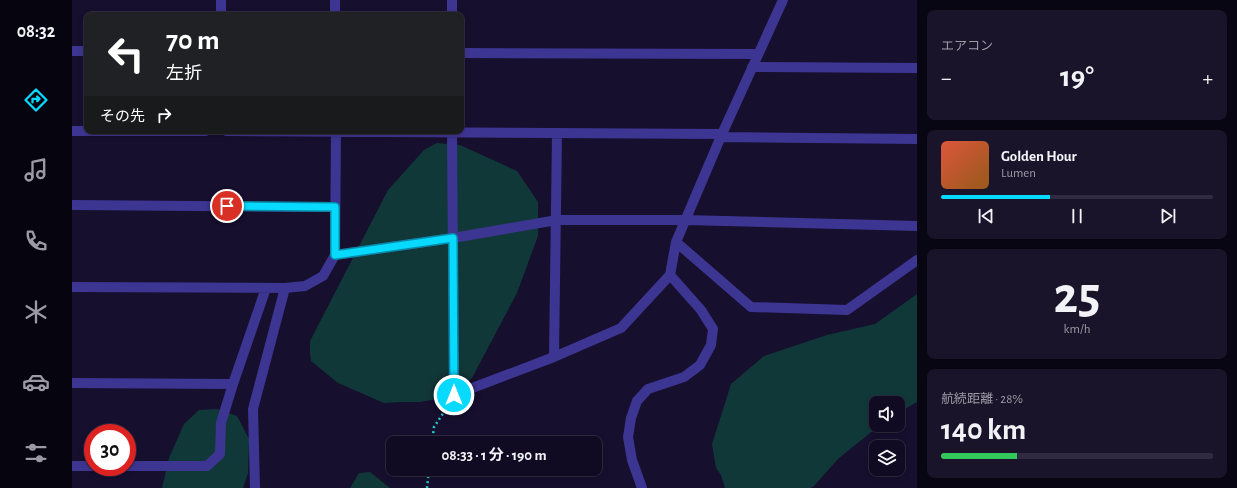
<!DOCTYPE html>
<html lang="ja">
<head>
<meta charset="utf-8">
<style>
	:root { --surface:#100b22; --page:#19142a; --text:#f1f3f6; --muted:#9c9ba5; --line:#302b40; --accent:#07d9ff }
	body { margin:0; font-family:"Alegreya Sans","Noto Sans JP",sans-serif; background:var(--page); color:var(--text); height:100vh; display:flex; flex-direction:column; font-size:15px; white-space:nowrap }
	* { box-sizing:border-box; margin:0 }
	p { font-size:13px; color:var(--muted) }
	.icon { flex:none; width:22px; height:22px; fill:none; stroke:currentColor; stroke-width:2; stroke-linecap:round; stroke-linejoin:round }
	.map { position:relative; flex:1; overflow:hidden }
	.sheet { display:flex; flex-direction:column; gap:10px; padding:10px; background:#090613; width:320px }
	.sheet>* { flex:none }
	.top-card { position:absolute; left:12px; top:12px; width:380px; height:122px; border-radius:8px; box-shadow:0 2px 6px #0003,0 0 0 1px var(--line); background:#202124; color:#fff; overflow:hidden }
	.buttons { position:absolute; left:797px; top:396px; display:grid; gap:8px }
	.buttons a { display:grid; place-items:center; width:36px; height:36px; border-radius:8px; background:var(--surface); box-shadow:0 2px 6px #0003,0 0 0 1px var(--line); font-size:20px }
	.speed { position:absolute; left:12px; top:424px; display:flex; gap:8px; font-size:20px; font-weight:700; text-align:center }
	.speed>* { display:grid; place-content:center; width:52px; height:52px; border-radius:50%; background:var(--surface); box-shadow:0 2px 6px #0003,0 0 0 1px var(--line); line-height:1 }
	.speed .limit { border:6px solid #d22; background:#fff; color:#111 }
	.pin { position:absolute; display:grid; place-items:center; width:34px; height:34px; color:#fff; margin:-17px; border:2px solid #fff; border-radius:50%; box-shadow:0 1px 4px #0007 }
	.me { position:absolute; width:44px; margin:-22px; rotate:0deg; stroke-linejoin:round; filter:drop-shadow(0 0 3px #0008) }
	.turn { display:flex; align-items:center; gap:14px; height:84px; padding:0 16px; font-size:18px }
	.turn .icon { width:52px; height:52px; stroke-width:2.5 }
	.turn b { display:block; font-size:28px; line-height:34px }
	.then { display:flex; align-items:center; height:38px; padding:0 16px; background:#0003; gap:8px; font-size:15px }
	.big { font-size:30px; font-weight:700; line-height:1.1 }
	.sheet .widget { flex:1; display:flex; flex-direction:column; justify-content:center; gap:6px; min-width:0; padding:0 14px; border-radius:8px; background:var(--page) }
	.sheet .dial { align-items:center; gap:0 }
	.dial b { font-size:52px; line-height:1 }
	.song { display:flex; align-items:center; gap:12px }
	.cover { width:48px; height:48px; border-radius:6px; background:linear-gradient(135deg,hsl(10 70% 55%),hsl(30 70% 35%)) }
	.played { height:4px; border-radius:2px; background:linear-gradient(90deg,var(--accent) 40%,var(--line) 40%) }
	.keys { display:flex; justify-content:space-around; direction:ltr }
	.heat { display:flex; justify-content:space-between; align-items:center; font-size:22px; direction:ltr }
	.charge { height:6px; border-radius:3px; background:linear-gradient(90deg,#34c759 28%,var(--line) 0) }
	.trip { position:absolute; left:314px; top:436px; width:216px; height:40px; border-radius:8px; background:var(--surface); box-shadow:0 2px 6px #0003,0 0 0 1px var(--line); font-weight:700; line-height:40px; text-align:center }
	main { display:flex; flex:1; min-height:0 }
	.tabs { display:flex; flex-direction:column; width:72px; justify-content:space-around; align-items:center; background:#06040e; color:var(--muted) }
	.tabs .icon { width:28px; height:28px }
	.tabs .active { color:var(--accent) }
	.tabs b { font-size:18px; color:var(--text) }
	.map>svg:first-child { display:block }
</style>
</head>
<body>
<main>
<nav class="tabs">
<b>08:32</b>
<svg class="icon active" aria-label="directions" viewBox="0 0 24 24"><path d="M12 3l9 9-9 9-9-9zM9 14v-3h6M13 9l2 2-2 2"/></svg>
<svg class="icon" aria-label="music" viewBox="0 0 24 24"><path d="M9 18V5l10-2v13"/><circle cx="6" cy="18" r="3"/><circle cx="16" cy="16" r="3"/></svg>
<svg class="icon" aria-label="phone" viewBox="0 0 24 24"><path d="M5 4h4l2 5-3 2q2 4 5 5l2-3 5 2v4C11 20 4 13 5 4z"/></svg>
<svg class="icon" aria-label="climate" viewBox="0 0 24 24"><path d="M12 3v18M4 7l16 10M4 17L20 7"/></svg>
<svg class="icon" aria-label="car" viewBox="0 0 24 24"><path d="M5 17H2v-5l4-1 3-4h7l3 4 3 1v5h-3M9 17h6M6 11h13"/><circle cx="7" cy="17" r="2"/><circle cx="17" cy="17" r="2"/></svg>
<svg class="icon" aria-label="filters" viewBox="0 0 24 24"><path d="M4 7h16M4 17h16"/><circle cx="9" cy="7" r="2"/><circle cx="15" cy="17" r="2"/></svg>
</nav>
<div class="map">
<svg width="845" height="488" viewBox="0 0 845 488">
	<rect width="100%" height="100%" fill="#160f2e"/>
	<path fill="#113839" d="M 365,143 L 388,145 L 445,171 L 466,202 L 466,236 L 445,293 L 400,378 L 377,397 L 348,402 L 330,402 L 312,403 L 266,383 L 239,361 L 238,354 L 238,341 L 316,190 L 352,150 Z
		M 845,294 L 845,402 L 826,413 L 826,403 L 804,403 L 804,425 L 808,425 L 766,459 L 742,486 L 739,488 L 653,488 L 649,475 L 644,468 L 640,444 L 659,384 L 692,356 L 755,335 L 803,324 Z
		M 145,409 L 165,416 L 177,439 L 176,473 L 171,488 L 90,488 L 97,458 L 112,424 L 127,410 Z
		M 298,472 L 318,488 L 278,488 L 287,473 Z"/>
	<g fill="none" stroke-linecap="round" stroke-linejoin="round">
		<path stroke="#23ccca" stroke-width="2.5" stroke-dasharray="2 3" stroke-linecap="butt" d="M 360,443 L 362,427 L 376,406
			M 355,488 L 357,469"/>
		<path stroke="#3d3592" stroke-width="10" d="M 263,0 L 263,15
			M 380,0 L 380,15
			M 149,15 L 149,0
			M 0,51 L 15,51
			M 389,53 L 686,54
			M 680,67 L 845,68
			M 0,131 L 134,131
			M 154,131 L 650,134
			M 380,131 L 382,395 L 482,357 L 549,328 L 598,275 L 604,242 L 650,134 L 711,0
			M 648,137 L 845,139
			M 0,205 L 263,207
			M 604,242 L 679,307 L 775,310 L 845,260
			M 263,255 L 381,238 L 485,220 L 613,220 L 845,226
			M 0,287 L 213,288 L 233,286 L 251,276 L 263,255 L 264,131
			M 482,357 L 485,133
			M 0,383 L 161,384
			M 0,466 L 21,466
			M 55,466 L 135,466 L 148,454 L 149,423 L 161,384 L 194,288
			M 183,488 L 181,409 L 213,288
			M 570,488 L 560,460 L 556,437 L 559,418 L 565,401 L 576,389 L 612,377 L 628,365 L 639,345 L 641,329 L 629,310 L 598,275"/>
	</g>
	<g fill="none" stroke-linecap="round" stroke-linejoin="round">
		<g stroke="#058da6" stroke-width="10">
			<path id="route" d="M 155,206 L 263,207 L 263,255 L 381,238 L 382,395"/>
		</g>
		<use href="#route" stroke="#07d9ff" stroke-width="7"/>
	</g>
</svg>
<div class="buttons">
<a><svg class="icon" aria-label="sound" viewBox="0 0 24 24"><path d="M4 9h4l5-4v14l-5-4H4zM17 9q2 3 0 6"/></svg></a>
<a><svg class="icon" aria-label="layers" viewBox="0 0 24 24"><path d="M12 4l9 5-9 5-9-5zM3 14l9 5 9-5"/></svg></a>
</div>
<div class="speed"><div class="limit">30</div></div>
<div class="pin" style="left:155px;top:206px;background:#d93025"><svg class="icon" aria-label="arrive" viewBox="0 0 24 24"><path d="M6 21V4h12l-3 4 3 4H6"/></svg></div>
<svg class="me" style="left:382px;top:395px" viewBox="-20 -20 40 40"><circle r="17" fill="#07d9ff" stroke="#fff" stroke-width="3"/><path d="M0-11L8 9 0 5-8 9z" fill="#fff"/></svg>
<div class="trip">08:33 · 1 分 · 190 m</div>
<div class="top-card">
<div class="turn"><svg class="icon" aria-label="left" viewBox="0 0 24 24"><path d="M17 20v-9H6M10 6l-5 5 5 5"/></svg><div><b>70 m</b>左折</div></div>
<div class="then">その先<svg class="icon" aria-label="right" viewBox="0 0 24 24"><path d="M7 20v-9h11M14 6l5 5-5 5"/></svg></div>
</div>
</div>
<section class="sheet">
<div class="widget"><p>エアコン</p>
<div class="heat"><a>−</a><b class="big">19°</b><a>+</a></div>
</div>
<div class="widget">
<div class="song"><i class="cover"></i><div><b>Golden Hour</b><p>Lumen</p></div></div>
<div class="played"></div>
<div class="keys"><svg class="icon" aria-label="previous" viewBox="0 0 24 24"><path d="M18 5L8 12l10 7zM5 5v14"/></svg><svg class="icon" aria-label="pause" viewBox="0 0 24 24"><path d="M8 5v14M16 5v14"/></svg><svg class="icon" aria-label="next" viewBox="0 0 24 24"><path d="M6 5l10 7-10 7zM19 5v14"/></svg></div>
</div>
<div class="widget dial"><b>25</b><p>km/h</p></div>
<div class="widget"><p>航続距離 · 28%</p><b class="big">140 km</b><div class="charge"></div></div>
</section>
</main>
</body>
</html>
